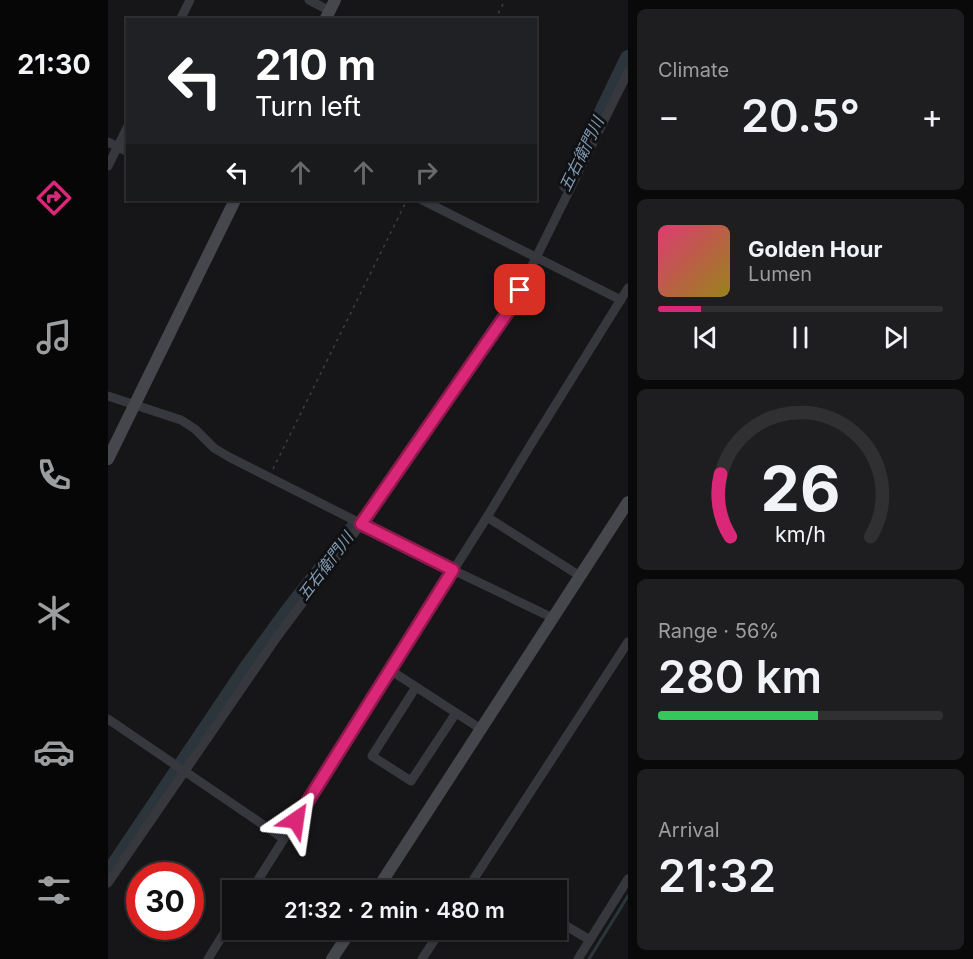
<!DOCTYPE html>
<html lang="en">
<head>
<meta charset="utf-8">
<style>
	:root { --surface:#101012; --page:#1e1e20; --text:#f1f3f6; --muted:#9c9d9f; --line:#303032; --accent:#db2777 }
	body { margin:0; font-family:Inter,"Noto Sans JP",sans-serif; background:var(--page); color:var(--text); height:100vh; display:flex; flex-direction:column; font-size:22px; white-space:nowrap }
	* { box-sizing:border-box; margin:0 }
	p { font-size:20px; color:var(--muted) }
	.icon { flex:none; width:33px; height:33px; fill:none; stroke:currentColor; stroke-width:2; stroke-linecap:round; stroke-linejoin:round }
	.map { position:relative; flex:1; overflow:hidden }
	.drawer { display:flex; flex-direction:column; gap:9px; padding:9px; background:#09090a; width:345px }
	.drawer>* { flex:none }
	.hud { position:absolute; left:18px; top:18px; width:411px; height:183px; border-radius:0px; box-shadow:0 2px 4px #0004,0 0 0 2px var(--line); background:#202124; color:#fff; overflow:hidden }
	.speed { position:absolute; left:18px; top:862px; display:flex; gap:12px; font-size:30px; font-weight:700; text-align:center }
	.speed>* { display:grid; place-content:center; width:78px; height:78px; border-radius:50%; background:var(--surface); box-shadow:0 2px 4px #0004,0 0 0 2px var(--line); line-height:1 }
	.speed .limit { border:9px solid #d22; background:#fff; color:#111 }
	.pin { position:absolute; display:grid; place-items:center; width:51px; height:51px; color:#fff; margin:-26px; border-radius:12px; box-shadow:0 3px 9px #0006 }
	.me { position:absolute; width:66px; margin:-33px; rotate:32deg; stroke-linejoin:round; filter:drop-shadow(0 0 4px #0008) }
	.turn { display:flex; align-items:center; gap:21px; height:126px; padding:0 30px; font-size:27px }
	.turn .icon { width:78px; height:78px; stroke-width:2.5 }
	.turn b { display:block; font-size:42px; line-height:51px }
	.lanes { display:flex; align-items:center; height:57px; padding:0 30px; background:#0003; justify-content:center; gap:30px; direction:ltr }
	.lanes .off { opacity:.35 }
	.big { font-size:45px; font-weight:600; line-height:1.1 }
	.drawer .widget { flex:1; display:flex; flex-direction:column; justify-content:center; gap:9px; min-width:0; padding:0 21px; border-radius:9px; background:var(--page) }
	.drawer .dial { align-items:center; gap:0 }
	.dial svg { height:156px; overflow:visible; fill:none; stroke:var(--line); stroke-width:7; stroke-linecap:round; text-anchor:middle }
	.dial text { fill:var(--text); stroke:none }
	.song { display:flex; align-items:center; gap:18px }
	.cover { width:72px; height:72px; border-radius:9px; background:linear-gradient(135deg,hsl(340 70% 55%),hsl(50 70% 35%)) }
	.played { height:6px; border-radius:3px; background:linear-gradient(90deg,var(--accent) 15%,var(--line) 15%) }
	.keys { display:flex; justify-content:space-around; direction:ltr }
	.heat { display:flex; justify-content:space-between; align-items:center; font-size:33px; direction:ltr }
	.charge { height:9px; border-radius:4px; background:linear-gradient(90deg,#34c759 56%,var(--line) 0) }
	.trip { position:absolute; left:114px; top:880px; width:345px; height:60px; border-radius:0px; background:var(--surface); box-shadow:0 2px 4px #0004,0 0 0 2px var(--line); font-weight:600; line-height:60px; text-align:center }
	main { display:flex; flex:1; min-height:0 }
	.tab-bar { display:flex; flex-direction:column; width:108px; justify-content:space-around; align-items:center; background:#060607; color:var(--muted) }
	.tab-bar .icon { width:42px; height:42px }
	.tab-bar .current { color:var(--accent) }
	.tab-bar b { font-size:27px; color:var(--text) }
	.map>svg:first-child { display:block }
</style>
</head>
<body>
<main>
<nav class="tab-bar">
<b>21:30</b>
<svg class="icon current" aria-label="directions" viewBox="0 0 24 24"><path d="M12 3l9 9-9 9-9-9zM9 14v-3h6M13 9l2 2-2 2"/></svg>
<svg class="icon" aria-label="music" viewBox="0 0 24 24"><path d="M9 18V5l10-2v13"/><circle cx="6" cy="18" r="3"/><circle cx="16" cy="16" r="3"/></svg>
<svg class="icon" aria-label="phone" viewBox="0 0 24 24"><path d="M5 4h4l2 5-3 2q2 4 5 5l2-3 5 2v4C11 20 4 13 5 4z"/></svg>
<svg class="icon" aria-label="climate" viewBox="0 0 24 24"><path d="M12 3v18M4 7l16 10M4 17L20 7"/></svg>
<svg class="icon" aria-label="car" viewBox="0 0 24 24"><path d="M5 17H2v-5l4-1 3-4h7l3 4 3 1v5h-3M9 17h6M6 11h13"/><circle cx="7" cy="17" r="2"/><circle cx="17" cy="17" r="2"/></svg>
<svg class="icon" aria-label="filters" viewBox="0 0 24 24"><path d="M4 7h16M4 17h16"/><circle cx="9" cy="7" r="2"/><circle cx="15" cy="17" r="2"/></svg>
</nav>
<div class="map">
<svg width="520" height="959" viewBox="0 0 520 959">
	<rect width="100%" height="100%" fill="#161618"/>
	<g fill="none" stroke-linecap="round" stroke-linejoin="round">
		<path stroke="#2c353c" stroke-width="3" d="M 481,959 L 520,896"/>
		<path stroke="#2c353c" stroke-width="16" d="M 459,185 L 520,58
			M 0,874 L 138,669 L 181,610 L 248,525"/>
		<path stroke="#3d3f44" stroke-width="1.5" stroke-dasharray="3 4.5" stroke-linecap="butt" d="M 387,20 L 397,0
			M 165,469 L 299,200"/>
		<path stroke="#37383d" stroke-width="9" d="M 201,0 L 222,11
			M 72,20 L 82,0
			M 0,142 L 20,152
			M 0,166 L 20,126
			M 314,200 L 513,300
			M 0,396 L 73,420 L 87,429 L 106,448 L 121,457 L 345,570 L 445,618
			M 379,517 L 472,576
			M 282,670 L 373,729
			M 308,687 L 264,756 L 303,781 L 348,713
			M 0,719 L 176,839
			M 0,883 L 169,637 L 253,524 L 404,306 L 520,72
			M 143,891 L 379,517 L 425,441 L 520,288
			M 358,891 L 520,642
			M 448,920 L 482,940
			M 100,959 L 124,920
			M 314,959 L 333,930
			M 470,959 L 520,879"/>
		<path stroke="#45474d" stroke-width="12" d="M 217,20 L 227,0
			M 0,459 L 127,200
			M 268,891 L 520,502
			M 224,959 L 243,930"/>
	</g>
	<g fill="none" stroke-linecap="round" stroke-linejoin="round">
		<g stroke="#8e194d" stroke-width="15">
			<path id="route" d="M 188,820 L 345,570 L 253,524 L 404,306 L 412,290"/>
		</g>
		<use href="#route" stroke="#db2777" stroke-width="10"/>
	</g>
	<g text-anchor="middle" stroke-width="6" stroke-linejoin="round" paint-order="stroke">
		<g font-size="16" font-style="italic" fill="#7f9bb3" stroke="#111113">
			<text transform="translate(473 154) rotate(-64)" y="6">五右衛門川</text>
			<text transform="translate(217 566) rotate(-53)" y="6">五右衛門川</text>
		</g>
	</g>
</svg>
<div class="speed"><div class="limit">30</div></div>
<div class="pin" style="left:412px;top:290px;background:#d93025"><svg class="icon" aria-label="arrive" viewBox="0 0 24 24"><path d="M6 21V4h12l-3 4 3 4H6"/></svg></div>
<svg class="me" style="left:188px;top:820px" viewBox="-20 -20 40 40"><path d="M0-17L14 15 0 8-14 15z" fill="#db2777" stroke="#fff" stroke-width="4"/></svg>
<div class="trip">21:32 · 2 min · 480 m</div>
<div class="hud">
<div class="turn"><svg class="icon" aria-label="left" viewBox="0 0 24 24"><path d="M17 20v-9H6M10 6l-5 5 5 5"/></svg><div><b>210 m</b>Turn left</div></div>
<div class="lanes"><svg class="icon" aria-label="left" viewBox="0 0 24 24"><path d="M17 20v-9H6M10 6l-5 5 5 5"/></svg><svg class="icon off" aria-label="ahead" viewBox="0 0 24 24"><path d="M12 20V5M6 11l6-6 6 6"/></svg><svg class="icon off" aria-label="ahead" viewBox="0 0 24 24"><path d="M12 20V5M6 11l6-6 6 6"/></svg><svg class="icon off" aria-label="right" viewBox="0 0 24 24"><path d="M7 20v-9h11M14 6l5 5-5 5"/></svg></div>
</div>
</div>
<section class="drawer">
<div class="widget"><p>Climate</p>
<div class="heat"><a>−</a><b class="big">20.5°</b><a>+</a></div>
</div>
<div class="widget">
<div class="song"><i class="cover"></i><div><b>Golden Hour</b><p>Lumen</p></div></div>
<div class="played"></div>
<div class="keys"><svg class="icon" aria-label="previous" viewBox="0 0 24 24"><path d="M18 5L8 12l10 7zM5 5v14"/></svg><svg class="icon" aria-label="pause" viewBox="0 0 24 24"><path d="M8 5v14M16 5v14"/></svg><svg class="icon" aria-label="next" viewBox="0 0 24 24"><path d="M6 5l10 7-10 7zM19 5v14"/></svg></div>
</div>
<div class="widget dial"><svg viewBox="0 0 100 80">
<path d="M14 69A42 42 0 1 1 86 69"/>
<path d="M14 69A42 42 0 0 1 9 37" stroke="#db2777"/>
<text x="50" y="56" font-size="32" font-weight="700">26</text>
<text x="50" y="72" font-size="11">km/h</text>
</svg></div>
<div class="widget"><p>Range · 56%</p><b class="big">280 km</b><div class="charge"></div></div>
<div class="widget"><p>Arrival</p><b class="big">21:32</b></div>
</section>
</main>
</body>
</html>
